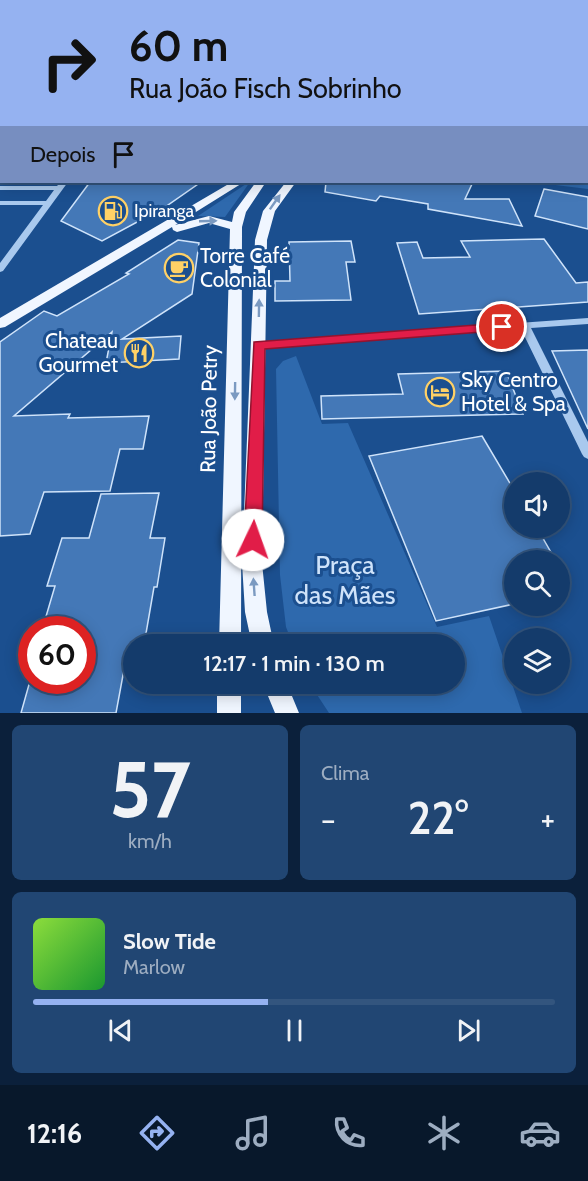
<!DOCTYPE html>
<html lang="pt">
<head>
<meta charset="utf-8">
<style>
	:root { --surface:#143b6b; --page:#214673; --text:#f1f3f6; --muted:#9dadc1; --line:#33557e; --accent:#95b2f1 }
	body { margin:0; font-family:Cabin,sans-serif; background:var(--page); color:var(--text); height:100vh; display:flex; flex-direction:column; font-size:22px; white-space:nowrap }
	* { box-sizing:border-box; margin:0 }
	p { font-size:20px; color:var(--muted) }
	.icon { flex:none; width:33px; height:33px; fill:none; stroke:currentColor; stroke-width:2; stroke-linecap:round; stroke-linejoin:round }
	.map { position:relative; height:713px; overflow:hidden }
	.side { display:flex; flex-direction:column; gap:12px; padding:12px; background:#0b203b; flex:1 }
	.side>* { flex:none }
	.banner { position:absolute; left:0px; top:0px; width:588px; height:183px; box-shadow:0 3px 15px #0003,0 0 0 2px var(--line); background:#95b2f1; color:#111; overflow:hidden }
	.fabs { position:absolute; left:504px; top:472px; display:grid; gap:12px }
	.fabs a { display:grid; place-items:center; width:66px; height:66px; border-radius:50%; background:var(--surface); box-shadow:0 3px 15px #0003,0 0 0 2px var(--line); font-size:30px }
	.speed { position:absolute; left:18px; top:616px; display:flex; gap:12px; font-size:30px; font-weight:700; text-align:center }
	.speed>* { display:grid; place-content:center; width:78px; height:78px; border-radius:50%; background:var(--surface); box-shadow:0 3px 15px #0003,0 0 0 2px var(--line); line-height:1 }
	.speed .limit { border:9px solid #d22; background:#fff; color:#111 }
	.pin { position:absolute; display:grid; place-items:center; width:51px; height:51px; color:#fff; margin:-26px; border:3px solid #fff; border-radius:50%; box-shadow:0 2px 6px #0007 }
	.me { position:absolute; width:66px; margin:-33px; rotate:3deg; stroke-linejoin:round; filter:drop-shadow(0 0 4px #0008) }
	.turn { display:flex; align-items:center; gap:21px; height:126px; padding:0 30px; font-size:27px }
	.turn .icon { width:78px; height:78px; stroke-width:2.5 }
	.turn b { display:block; font-size:42px; line-height:51px }
	.then { display:flex; align-items:center; height:57px; padding:0 30px; background:#0003; gap:12px; font-size:22px }
	.big { font-size:45px; font-weight:600; line-height:1.1 }
	.side .tile { flex:1; display:flex; flex-direction:column; justify-content:center; gap:9px; min-width:0; padding:0 21px; border-radius:9px; background:var(--page) }
	.side .dial { align-items:center; gap:0 }
	.dial b { font-size:78px; line-height:1 }
	.song { display:flex; align-items:center; gap:18px }
	.cover { width:72px; height:72px; border-radius:9px; background:linear-gradient(135deg,hsl(90 70% 55%),hsl(130 70% 35%)) }
	.played { height:6px; border-radius:3px; background:linear-gradient(90deg,var(--accent) 45%,var(--line) 45%) }
	.keys { display:flex; justify-content:space-around; direction:ltr }
	.heat { display:flex; justify-content:space-between; align-items:center; font-size:33px; direction:ltr }
	.side .tiles { flex:1; display:grid; gap:12px; grid-template-columns:1fr 1fr }
	.tile:last-child { grid-column:span 2 }
	.trip { position:absolute; left:123px; top:634px; width:342px; height:60px; border-radius:30px; background:var(--surface); box-shadow:0 3px 15px #0003,0 0 0 2px var(--line); font-weight:600; line-height:60px; text-align:center }
	.dock { display:flex; height:96px; justify-content:space-around; align-items:center; background:#08182b; color:var(--muted) }
	.dock .icon { width:42px; height:42px }
	.dock .on { color:var(--accent) }
	.dock b { font-size:27px; color:var(--text) }
	.map>svg:first-child { display:block }
</style>
</head>
<body>
<div class="map">
<svg width="588" height="713" viewBox="0 0 588 713">
	<rect width="100%" height="100%" fill="#1b4f8f"/>
	<path fill="#2e69ad" d="M 0,0 L 325,0 L 327,1 L 2,2 L 0,98 Z
		M 354,0 L 588,0 L 588,189 L 531,182 L 586,182 L 586,2 Z
		M 250,182 L 225,217 L 198,216 L 249,182 Z
		M 296,356 L 322,424 L 348,423 L 437,627 L 489,616 L 522,713 L 329,713 L 310,684 L 454,684 L 454,645 L 293,645 L 286,627 L 280,575 L 276,369 L 283,361 Z"/>
	<path fill="#4478b7" stroke="#cfe3fa" stroke-width="1.5" d="M 90,182 L 201,182 L 165,207 L 102,241 L 61,221 Z
		M 326,182 L 473,182 L 465,199 L 509,199 L 522,226 L 428,209 L 428,204 L 380,196 L 376,201 L 325,192 Z
		M 544,189 L 588,197 L 588,229 L 535,216 Z
		M 544,239 L 576,283 L 588,282 L 588,302 L 419,314 L 397,243 L 417,242 L 423,258 L 470,257 L 461,241 Z
		M 178,240 L 199,243 L 192,294 L 122,339 L 181,336 L 179,359 L 106,363 L 112,332 L 14,416 L 70,414 L 68,418 L 149,416 L 143,449 L 120,449 L 110,491 L 44,492 L 30,534 L 0,536 L 0,342 L 44,311 L 57,316 L 129,274 L 126,273 Z
		M 351,241 L 355,262 L 346,262 L 351,300 L 275,301 L 275,281 L 290,281 L 289,242 Z
		M 588,350 L 588,429 L 552,351 Z
		M 506,371 L 523,414 L 322,419 L 321,396 L 403,394 L 398,374 Z
		M 482,436 L 514,490 L 514,528 L 537,528 L 556,561 L 514,561 L 514,604 L 436,621 L 369,456 Z
		M 159,493 L 150,538 L 165,538 L 157,587 L 154,587 L 144,645 L 128,648 L 116,713 L 21,713 L 30,681 L 82,681 L 82,630 L 42,630 L 55,586 L 47,586 L 62,538 L 89,538 L 101,494 Z"/>
	<g fill="none" stroke-linecap="round" stroke-linejoin="round">
		<path fill="#a9c9ee" fill-rule="evenodd" d="M 0,148 L 2,148 L 2,152 L 0,152 Z
			M 61,182 L 68,182 L 3,271 L 0,272 L 0,263 L 43,205 L 0,205 L 0,201 L 46,201 L 54,190 L 0,190 L 0,186 L 57,186 Z
			M 588,318 L 588,324 L 531,328 L 588,442 L 588,459 L 584,457 L 582,454 L 521,329 L 259,348 L 254,345 L 259,342 Z"/>
		<path fill="#f0f6ff" fill-rule="evenodd" d="M 331,0 L 337,0 L 338,2 L 332,2 Z
			M 344,0 L 350,0 L 351,2 L 345,2 Z
			M 232,182 L 244,182 L 175,225 L 209,216 L 232,222 L 234,212 L 256,182 L 266,182 L 246,212 L 242,227 L 241,645 L 219,645 L 230,229 L 209,223 L 177,232 L 173,230 L 172,227 L 5,327 L 0,328 L 0,318 Z
			M 286,182 L 296,182 L 275,211 L 267,240 L 262,563 L 267,612 L 274,645 L 252,645 L 245,612 L 242,563 L 255,240 L 263,211 Z
			M 217,684 L 241,684 L 241,713 L 217,713 Z
			M 263,684 L 287,684 L 299,713 L 275,713 Z"/>
	</g>
	<defs><path id="oneway-solid" d="M-6-.8H1V-3.2L6.5 0L1 3.2V.8H-6Z" transform="scale(1.5)"/></defs>
	<g fill="#7b9ac1">
		<use href="#oneway-solid" transform="translate(275 202) rotate(-55)"/>
		<use href="#oneway-solid" transform="translate(208 221) rotate(-2)"/>
		<use href="#oneway-solid" transform="translate(259 308) rotate(-89)"/>
		<use href="#oneway-solid" transform="translate(235 391) rotate(91)"/>
		<use href="#oneway-solid" transform="translate(254 587) rotate(-94)"/>
	</g>
	<path fill="#e11d48" stroke="#92132f" stroke-width="1.5" d="M 502,323 L 507,324 L 507,330 L 265,349 L 262,540 L 260,546 L 253,548 L 247,546 L 244,540 L 254,342 Z"/>
	<defs>
		<g id="fuel-ring" transform="scale(1.5)"><circle r="9.5" fill="#1b4f8f" stroke="#ffd166" stroke-width="1.5"/><path d="M-5.5-6h7V0h2V4h1.3V-2.5L3-4.5l.8-.8L6-3V5H2.5V1h-1V6h-7ZM-4.2-4.7v3.2H.2V-4.7Z" fill="#ffd166"/></g>
		<g id="cafe-ring" transform="scale(1.5)"><circle r="9.5" fill="#1b4f8f" stroke="#ffd166" stroke-width="1.5"/><path d="M-5.5-4.5H6V0H3Q3 3.5 0 3.5H-2.5Q-5.5 3.5-5.5 0ZM3-3.2v2h1.7v-2ZM-6 4.5H4V6H-6Z" fill="#ffd166"/></g>
		<g id="restaurant-ring" transform="scale(1.5)"><circle r="9.5" fill="#1b4f8f" stroke="#ffd166" stroke-width="1.5"/><path d="M-5-6h1v4h1v-4h1v4h1v-4h1v5L-1.5 .5V6h-2V.5L-5-1ZM5-6V6H3V1.5H1.5Q1.5-4 5-6Z" fill="#ffd166"/></g>
		<g id="hotel-ring" transform="scale(1.5)"><circle r="9.5" fill="#1b4f8f" stroke="#ffd166" stroke-width="1.5"/><path d="M-6-4.5h1.5V1H6V5H4.5V3h-9V5H-6ZM-4 0a1.8 1.8 0 1 1 3.6 0ZM.5 0V-2.5h3Q6-2.5 6 0Z" fill="#ffd166"/></g>
	</defs>
	<g fill-rule="evenodd">
		<use href="#fuel-ring" x="113" y="211"/>
		<use href="#cafe-ring" x="179" y="268"/>
		<use href="#restaurant-ring" x="139" y="353"/>
		<use href="#hotel-ring" x="440" y="392"/>
	</g>
	<g text-anchor="middle" stroke-width="6" stroke-linejoin="round" paint-order="stroke">
		<g font-size="18" fill="#fff" stroke="#1b4f8f" text-anchor="start">
			<text x="134" y="217">Ipiranga</text>
		</g>
		<g font-size="21" fill="#fff" stroke="#1b4f8f" text-anchor="start">
			<text x="200" y="263">Torre Café<tspan x="200" dy="24">Colonial</tspan></text>
			<text x="118" y="348" text-anchor="end">Chateau<tspan x="118" dy="24">Gourmet</tspan></text>
			<text x="461" y="387">Sky Centro<tspan x="461" dy="24">Hotel &amp; Spa</tspan></text>
		</g>
		<g font-size="21" fill="#fff" stroke="#1b4f8f">
			<text transform="translate(209 409) rotate(-89)" y="7">Rua João Petry</text>
		</g>
		<g font-size="26" fill="#cfe3fa" stroke="#1b4f8f">
			<text x="345" y="574">Praça<tspan x="345" dy="30">das Mães</tspan></text>
		</g>
	</g>
</svg>
<div class="fabs">
<a><svg class="icon" aria-label="sound" viewBox="0 0 24 24"><path d="M4 9h4l5-4v14l-5-4H4zM17 9q2 3 0 6"/></svg></a>
<a><svg class="icon" aria-label="search" viewBox="0 0 24 24"><circle cx="10" cy="10" r="6"/><path d="M15 15l6 6"/></svg></a>
<a><svg class="icon" aria-label="layers" viewBox="0 0 24 24"><path d="M12 4l9 5-9 5-9-5zM3 14l9 5 9-5"/></svg></a>
</div>
<div class="speed"><div class="limit">60</div></div>
<div class="pin" style="left:502px;top:327px;background:#d93025"><svg class="icon" aria-label="arrive" viewBox="0 0 24 24"><path d="M6 21V4h12l-3 4 3 4H6"/></svg></div>
<svg class="me" style="left:253px;top:540px" viewBox="-20 -20 40 40"><circle r="19" fill="#fff"/><path d="M0-13L10 11 0 6-10 11z" fill="#e11d48"/></svg>
<div class="trip">12:17 · 1 min · 130 m</div>
<div class="banner">
<div class="turn"><svg class="icon" aria-label="right" viewBox="0 0 24 24"><path d="M7 20v-9h11M14 6l5 5-5 5"/></svg><div><b>60 m</b>Rua João Fisch Sobrinho</div></div>
<div class="then">Depois<svg class="icon" aria-label="arrive" viewBox="0 0 24 24"><path d="M6 21V4h12l-3 4 3 4H6"/></svg></div>
</div>
</div>
<section class="side">
<div class="tiles">
<div class="tile dial"><b>57</b><p>km/h</p></div>
<div class="tile"><p>Clima</p>
<div class="heat"><a>−</a><b class="big">22°</b><a>+</a></div>
</div>
<div class="tile">
<div class="song"><i class="cover"></i><div><b>Slow Tide</b><p>Marlow</p></div></div>
<div class="played"></div>
<div class="keys"><svg class="icon" aria-label="previous" viewBox="0 0 24 24"><path d="M18 5L8 12l10 7zM5 5v14"/></svg><svg class="icon" aria-label="pause" viewBox="0 0 24 24"><path d="M8 5v14M16 5v14"/></svg><svg class="icon" aria-label="next" viewBox="0 0 24 24"><path d="M6 5l10 7-10 7zM19 5v14"/></svg></div>
</div>
</div>
</section>
<nav class="dock">
<b>12:16</b>
<svg class="icon on" aria-label="directions" viewBox="0 0 24 24"><path d="M12 3l9 9-9 9-9-9zM9 14v-3h6M13 9l2 2-2 2"/></svg>
<svg class="icon" aria-label="music" viewBox="0 0 24 24"><path d="M9 18V5l10-2v13"/><circle cx="6" cy="18" r="3"/><circle cx="16" cy="16" r="3"/></svg>
<svg class="icon" aria-label="phone" viewBox="0 0 24 24"><path d="M5 4h4l2 5-3 2q2 4 5 5l2-3 5 2v4C11 20 4 13 5 4z"/></svg>
<svg class="icon" aria-label="climate" viewBox="0 0 24 24"><path d="M12 3v18M4 7l16 10M4 17L20 7"/></svg>
<svg class="icon" aria-label="car" viewBox="0 0 24 24"><path d="M5 17H2v-5l4-1 3-4h7l3 4 3 1v5h-3M9 17h6M6 11h13"/><circle cx="7" cy="17" r="2"/><circle cx="17" cy="17" r="2"/></svg>
</nav>
</body>
</html>
